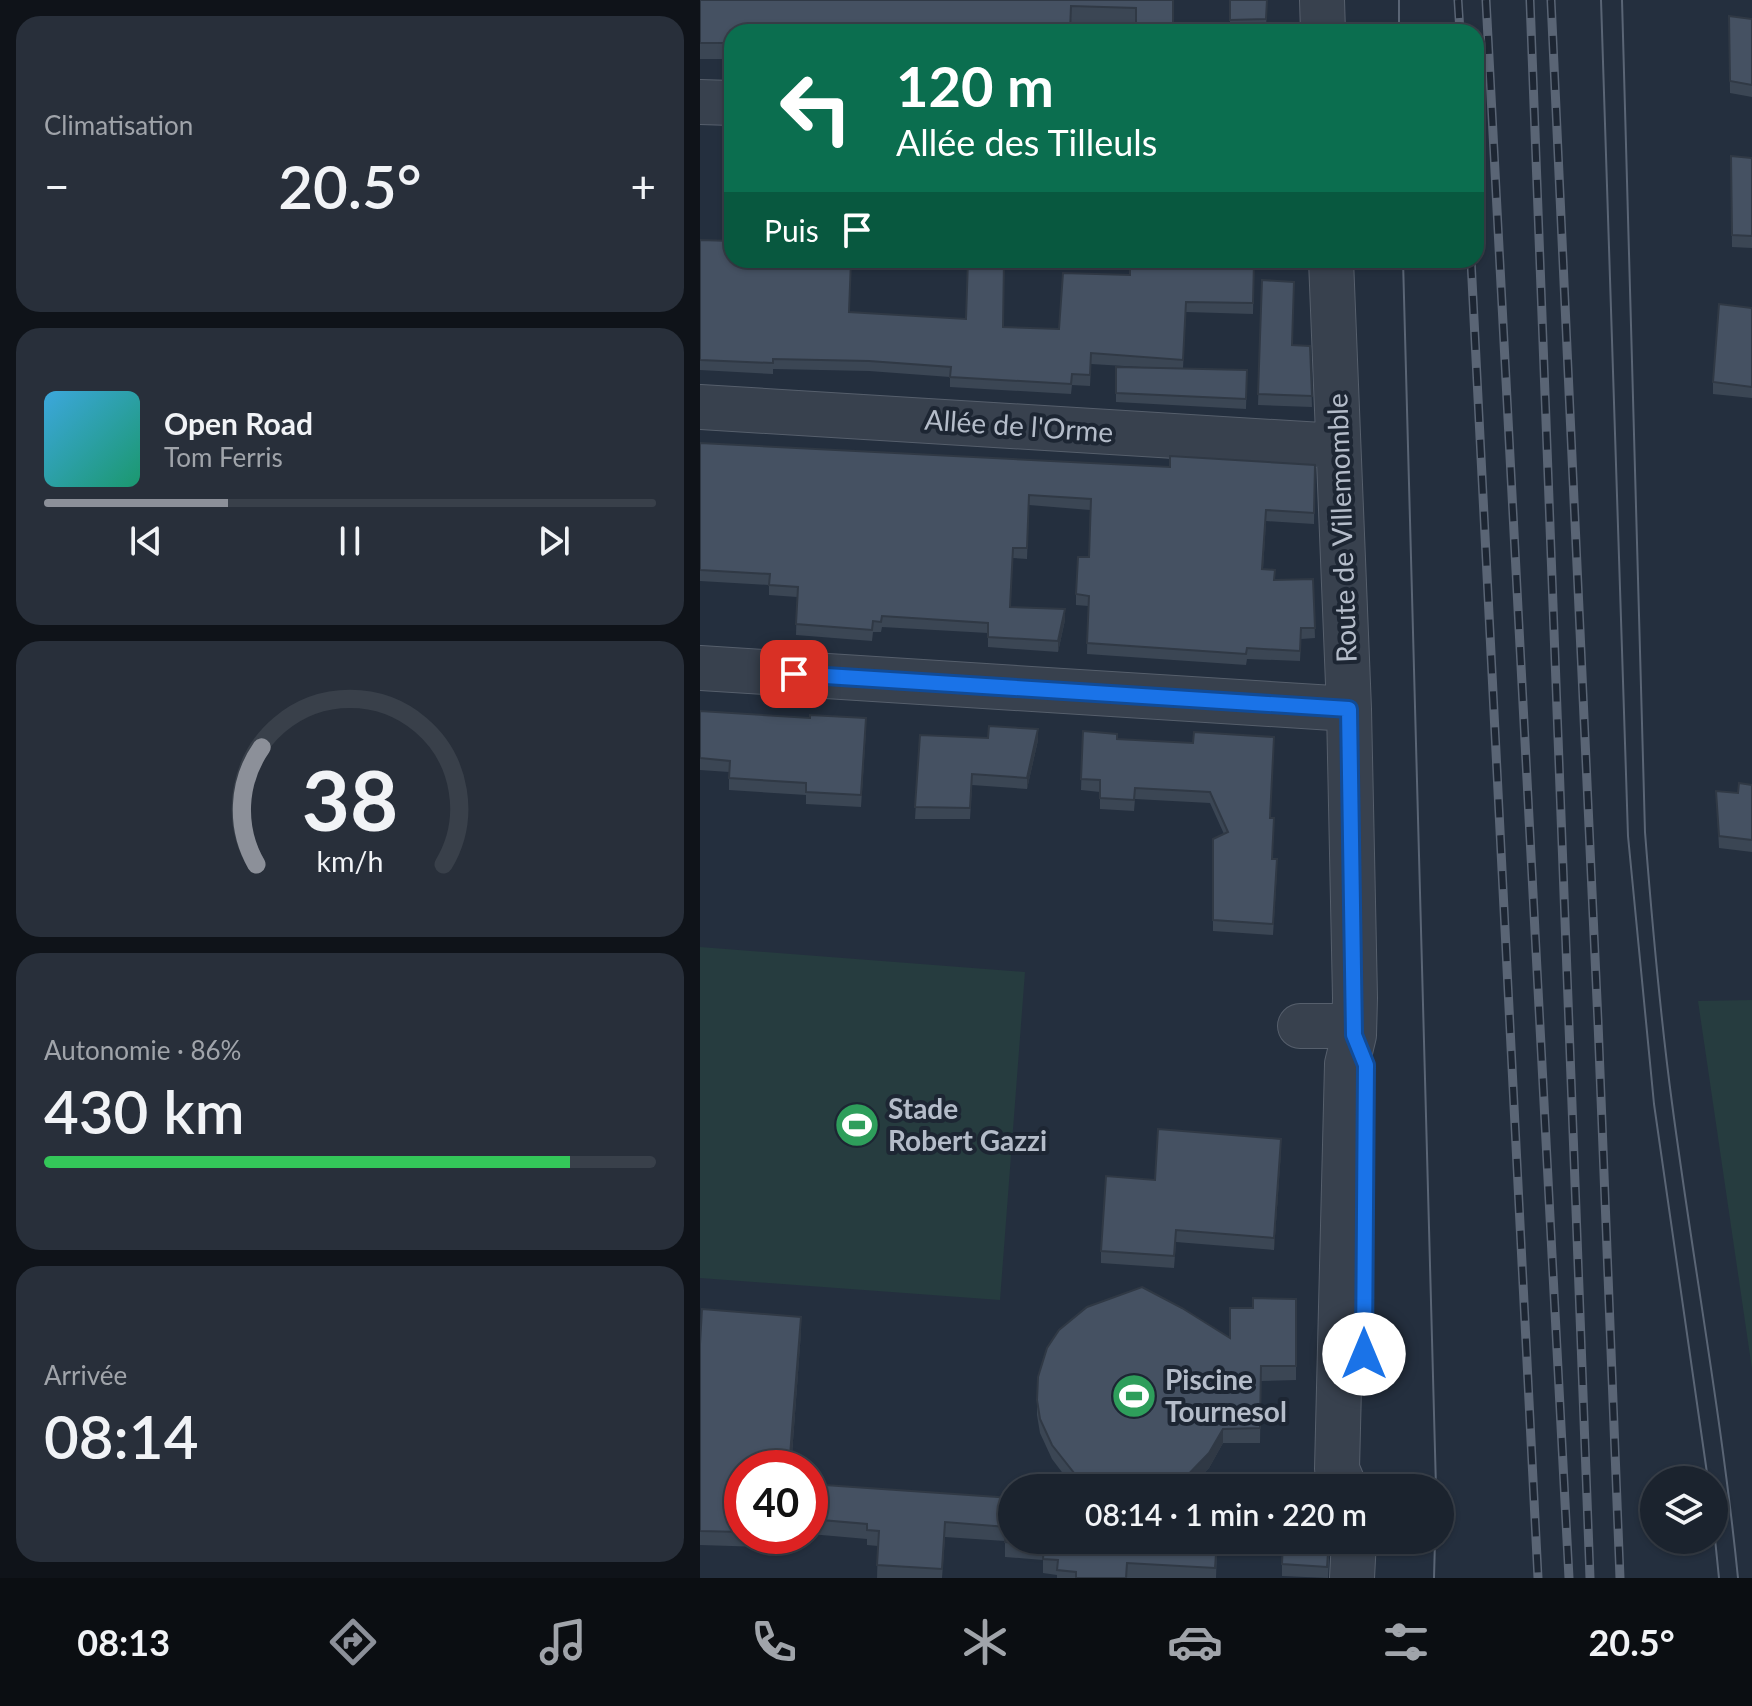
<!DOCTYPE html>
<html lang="fr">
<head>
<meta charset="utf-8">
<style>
	:root { --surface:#1b232e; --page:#282f3a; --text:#f1f3f6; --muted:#a0a4aa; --line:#39404a; --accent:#8c9099 }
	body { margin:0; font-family:Lato,sans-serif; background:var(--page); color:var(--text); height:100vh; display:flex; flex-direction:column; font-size:30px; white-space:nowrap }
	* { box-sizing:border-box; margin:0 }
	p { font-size:26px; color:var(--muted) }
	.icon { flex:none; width:44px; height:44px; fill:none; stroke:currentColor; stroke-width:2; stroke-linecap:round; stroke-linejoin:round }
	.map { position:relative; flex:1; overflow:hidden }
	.sheet { display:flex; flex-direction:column; gap:16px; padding:16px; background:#0f1319; width:700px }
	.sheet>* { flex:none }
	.guide { position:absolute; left:24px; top:24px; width:760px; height:244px; border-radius:24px; box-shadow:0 2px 6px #0004,0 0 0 2px var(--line); background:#0b6e4f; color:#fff; overflow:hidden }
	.fabs { position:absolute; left:940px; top:1466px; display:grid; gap:16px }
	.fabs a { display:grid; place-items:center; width:88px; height:88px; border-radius:50%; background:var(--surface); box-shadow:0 2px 6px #0004,0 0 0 2px var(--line); font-size:40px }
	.speed { position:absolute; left:24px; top:1450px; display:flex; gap:16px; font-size:40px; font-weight:700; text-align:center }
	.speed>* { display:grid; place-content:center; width:104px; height:104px; border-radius:50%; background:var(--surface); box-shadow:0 2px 6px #0004,0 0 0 2px var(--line); line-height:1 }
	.speed .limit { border:12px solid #d22; background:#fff; color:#111 }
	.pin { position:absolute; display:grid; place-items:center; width:68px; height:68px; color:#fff; margin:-34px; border-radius:16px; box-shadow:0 4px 12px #0006 }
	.me { position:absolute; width:88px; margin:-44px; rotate:0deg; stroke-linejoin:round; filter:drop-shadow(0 0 6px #0008) }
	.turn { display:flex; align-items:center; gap:28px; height:168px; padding:0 40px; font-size:36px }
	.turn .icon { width:104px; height:104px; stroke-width:2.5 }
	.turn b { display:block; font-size:56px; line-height:68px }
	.then { display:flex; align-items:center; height:76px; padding:0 40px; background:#0003; gap:16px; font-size:30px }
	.big { font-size:60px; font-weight:600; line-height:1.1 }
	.sheet .tile { flex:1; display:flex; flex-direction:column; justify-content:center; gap:12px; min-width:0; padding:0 28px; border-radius:24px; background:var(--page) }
	.sheet .dial { align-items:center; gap:0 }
	.dial svg { height:208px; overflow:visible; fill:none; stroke:var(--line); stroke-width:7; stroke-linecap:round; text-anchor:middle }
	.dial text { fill:var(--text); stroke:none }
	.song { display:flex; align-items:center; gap:24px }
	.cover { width:96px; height:96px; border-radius:12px; background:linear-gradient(135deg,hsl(200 70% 55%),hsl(160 70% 35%)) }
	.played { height:8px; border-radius:4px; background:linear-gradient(90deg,var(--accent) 30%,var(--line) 30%) }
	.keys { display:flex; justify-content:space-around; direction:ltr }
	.heat { display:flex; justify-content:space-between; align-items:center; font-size:44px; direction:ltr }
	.charge { height:12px; border-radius:6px; background:linear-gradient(90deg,#34c759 86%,var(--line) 0) }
	.trip { position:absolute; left:298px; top:1474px; width:456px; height:80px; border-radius:40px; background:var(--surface); box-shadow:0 2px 6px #0004,0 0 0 2px var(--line); font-weight:600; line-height:80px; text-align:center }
	.menu { display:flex; height:128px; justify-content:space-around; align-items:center; background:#0b0e12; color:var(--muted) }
	.menu .icon { width:56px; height:56px }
	.menu .on { color:var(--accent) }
	.menu b { font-size:36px; color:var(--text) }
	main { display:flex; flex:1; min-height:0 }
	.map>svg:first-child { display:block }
</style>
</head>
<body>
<main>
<section class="sheet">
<div class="tile"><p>Climatisation</p>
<div class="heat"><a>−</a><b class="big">20.5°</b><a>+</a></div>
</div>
<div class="tile">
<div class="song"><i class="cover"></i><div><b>Open Road</b><p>Tom Ferris</p></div></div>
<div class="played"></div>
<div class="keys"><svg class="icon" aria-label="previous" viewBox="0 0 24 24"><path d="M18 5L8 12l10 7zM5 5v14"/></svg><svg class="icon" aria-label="pause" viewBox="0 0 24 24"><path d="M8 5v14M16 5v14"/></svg><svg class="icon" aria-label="next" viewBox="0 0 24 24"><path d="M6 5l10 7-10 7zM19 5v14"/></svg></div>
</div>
<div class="tile dial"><svg viewBox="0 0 100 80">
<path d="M14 69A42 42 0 1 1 86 69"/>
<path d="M14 69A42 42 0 0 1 16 24" stroke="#8c9099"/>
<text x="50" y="56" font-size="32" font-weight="700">38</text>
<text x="50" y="72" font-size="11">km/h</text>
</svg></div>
<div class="tile"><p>Autonomie · 86%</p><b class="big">430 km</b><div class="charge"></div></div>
<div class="tile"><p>Arrivée</p><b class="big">08:14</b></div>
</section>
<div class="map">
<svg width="1052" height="1578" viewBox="0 0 1052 1578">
	<rect width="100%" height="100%" fill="#242f3e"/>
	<path fill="#263c3f" d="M 0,947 L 325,972 L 300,1300 L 0,1278 Z
		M 1052,1000 L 1052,1369 L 998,1001 Z"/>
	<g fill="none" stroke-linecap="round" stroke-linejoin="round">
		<g stroke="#565f6c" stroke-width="46">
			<path id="minor" d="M 622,0 L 623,32
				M 0,102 L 32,103
				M 631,260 L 649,709 L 655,998 L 654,1035 L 647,1064 L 637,1469 L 645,1488
				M 0,407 L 638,446
				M 0,668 L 649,709
				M 600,1026 L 654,1026
				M 652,1578 L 654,1540"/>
		</g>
		<use href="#minor" stroke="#38414e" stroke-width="44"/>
		<path stroke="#5a6575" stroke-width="2" d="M 699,0 L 699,32
			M 901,0 L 928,836 L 954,1104 L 1008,1480
			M 922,0 L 945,832 C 952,922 960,1013 972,1103 C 993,1262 1022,1419 1038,1578
			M 703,260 L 736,1488
			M 1014,1529 L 1019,1578
			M 734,1578 L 735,1540"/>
		<g stroke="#5a6575" stroke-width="9">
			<path id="rail" d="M 758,0 L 760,32
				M 786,0 L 869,1578
				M 830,0 L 890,1578
				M 851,0 L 898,1022 L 920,1578
				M 771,260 L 838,1578"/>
		</g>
		<use href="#rail" stroke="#1d2633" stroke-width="6" stroke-dasharray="18" stroke-linecap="butt"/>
	</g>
	<path fill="#3b4654" d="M 0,0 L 473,0 L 473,32 L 436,32 L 436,24 L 371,22 L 32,32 L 32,59 L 0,59 Z
		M 530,0 L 567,0 L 566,31 L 530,32 Z
		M 1029,16 L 1052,19 L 1052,97 L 1030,93 Z
		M 1031,156 L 1052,158 L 1052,248 L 1032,247 Z
		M 0,240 L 149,312 L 303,327 L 359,329 L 430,275 L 467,261 L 554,262 L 553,314 L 486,312 L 483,368 L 547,370 L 546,409 L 416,402 L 416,367 L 441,367 L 391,364 L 390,386 L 372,385 L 371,394 L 250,387 L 250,377 L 169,371 L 73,369 L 73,374 L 0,370 Z
		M 562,280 L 592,345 L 610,346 L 612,407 L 558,405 Z
		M 1052,308 L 1052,398 L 1013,394 L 1013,382 Z
		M 0,443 L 470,467 L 615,465 L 614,524 L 566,521 L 563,569 L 575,580 L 613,579 L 615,638 L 601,639 L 600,661 L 547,659 L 546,665 L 387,654 L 388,606 L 376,605 L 376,594 L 389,557 L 390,510 L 329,505 L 327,559 L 313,558 L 310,607 L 365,620 L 358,652 L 288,647 L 288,633 L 182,627 L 181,632 L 173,632 L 172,641 L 96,635 L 97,597 L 69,595 L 69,585 L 0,581 Z
		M 0,711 L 166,730 L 161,807 L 106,804 L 106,795 L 29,790 L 29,772 L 0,770 Z
		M 383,731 L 417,739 L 574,748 L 570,818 L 574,829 L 572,859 L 577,870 L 573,935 L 513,931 L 513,839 L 524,834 L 510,803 L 435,799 L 434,811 L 400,809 L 400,792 L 381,790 Z
		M 220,735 L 338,740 L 327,789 L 272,785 L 270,819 L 215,819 Z
		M 1052,785 L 1052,852 L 1019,848 L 1016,791 L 1038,793 Z
		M 581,1151 L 574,1250 L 476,1242 L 474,1268 L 401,1263 L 401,1251 L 455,1180 Z
		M 596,1299 L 596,1380 L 561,1381 L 560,1443 L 523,1443 L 509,1468 L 489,1488 L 374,1488 L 352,1459 L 340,1433 L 337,1415 L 337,1400 L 530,1338 L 553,1308 Z
		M 101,1332 L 91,1468 L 42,1468 L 42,1536 L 104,1536 L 103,1543 L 63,1540 L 63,1547 L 0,1545 L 0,1344 Z
		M 110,1484 L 517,1549 L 516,1578 L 357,1578 L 357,1575 L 343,1573 L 343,1560 L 305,1557 L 305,1541 L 245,1537 L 242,1578 L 177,1578 L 178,1546 L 167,1545 L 167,1539 L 110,1534 Z
		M 630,1540 L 628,1578 L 582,1576 L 582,1564 Z"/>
	<path fill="#303945" d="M 365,609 L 365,620 L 358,652 L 358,641 Z
		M 338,729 L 338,740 L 327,789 L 327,778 Z
		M 581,1139 L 581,1151 L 574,1250 L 574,1238 Z
		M 101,1317 L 101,1332 L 91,1468 L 89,1468 Z
		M 523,1429 L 523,1443 L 509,1468 L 489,1488 L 475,1488 Z"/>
	<path fill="#455162" stroke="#303945" stroke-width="2" d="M 0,0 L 473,0 L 473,30 L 436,29 L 436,8 L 371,6 L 370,32 L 32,32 L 32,43 L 0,43 Z
		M 530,0 L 567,0 L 566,19 L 530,20 Z
		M 1029,16 L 1052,19 L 1052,85 L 1030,81 Z
		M 1031,156 L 1052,158 L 1052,236 L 1032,235 Z
		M 0,240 L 32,241 L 32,260 L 151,260 L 149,312 L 266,319 L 268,260 L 304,260 L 303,327 L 359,329 L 363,273 L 430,275 L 430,260 L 554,262 L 553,303 L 486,302 L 483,360 L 391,353 L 390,375 L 372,374 L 371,384 L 250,377 L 251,367 L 169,361 L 73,359 L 73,363 L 0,360 Z
		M 562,280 L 594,282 L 592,345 L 610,346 L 612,396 L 558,394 Z
		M 1019,304 L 1052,308 L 1052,387 L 1013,382 Z
		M 416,367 L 547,370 L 546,399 L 416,393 Z
		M 0,443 L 470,467 L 470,456 L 615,465 L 614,513 L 566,510 L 562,569 L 575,570 L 574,580 L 613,579 L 615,628 L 601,628 L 600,651 L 547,648 L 546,654 L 387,643 L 389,596 L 376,594 L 378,557 L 389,557 L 391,499 L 329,495 L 327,548 L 313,548 L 310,607 L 365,609 L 358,641 L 288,637 L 288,623 L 182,616 L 181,622 L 173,621 L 172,630 L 96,624 L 98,587 L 69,585 L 70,574 L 0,570 Z
		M 0,711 L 110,718 L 110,715 L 166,718 L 161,795 L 106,792 L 106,783 L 29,778 L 30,761 L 0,758 Z
		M 289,726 L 338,729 L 327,778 L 272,774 L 270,808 L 215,807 L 220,735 L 288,738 Z
		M 383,731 L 417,734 L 417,739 L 493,743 L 494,732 L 574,737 L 570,818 L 574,818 L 572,859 L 577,859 L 573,924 L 513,920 L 513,839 L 528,832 L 510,792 L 435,788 L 434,800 L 400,798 L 400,780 L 381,779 Z
		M 1039,783 L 1052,785 L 1052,840 L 1019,836 L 1016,791 L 1038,793 Z
		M 458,1129 L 581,1139 L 574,1238 L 476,1230 L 474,1256 L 401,1251 L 406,1176 L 455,1180 Z
		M 442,1287 L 482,1308 L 530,1338 L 530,1308 L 553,1308 L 553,1298 L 596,1299 L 596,1366 L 561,1366 L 560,1428 L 523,1429 L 509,1453 L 475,1488 L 386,1488 L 352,1445 L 340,1419 L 337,1400 L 338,1377 L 347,1348 L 359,1330 L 387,1307 Z
		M 2,1309 L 101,1317 L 89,1468 L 42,1468 L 42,1532 L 0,1531 L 0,1344 Z
		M 110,1484 L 312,1498 L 312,1540 L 517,1540 L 515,1568 L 427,1563 L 426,1578 L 376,1578 L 376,1572 L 357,1570 L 358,1560 L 343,1559 L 344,1545 L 305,1542 L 307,1527 L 245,1522 L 242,1569 L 177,1565 L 179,1531 L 167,1530 L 167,1524 L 110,1519 Z
		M 583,1540 L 629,1540 L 627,1567 L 582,1564 Z"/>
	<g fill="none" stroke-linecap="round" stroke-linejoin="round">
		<g stroke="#114b97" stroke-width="20">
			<path id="route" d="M 94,674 L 649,709 L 654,1035 L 666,1065 L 664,1354"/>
		</g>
		<use href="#route" stroke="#1a73e8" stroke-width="14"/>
	</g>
	<defs>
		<g id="stadium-disc" transform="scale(2.3)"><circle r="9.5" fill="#2e9e5b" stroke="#1d2633"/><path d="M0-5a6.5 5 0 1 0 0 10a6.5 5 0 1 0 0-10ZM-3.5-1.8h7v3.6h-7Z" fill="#fff"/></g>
	</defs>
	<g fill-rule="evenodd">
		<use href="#stadium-disc" x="157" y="1125"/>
		<use href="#stadium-disc" x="434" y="1396"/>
	</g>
	<g text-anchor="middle" stroke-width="8" stroke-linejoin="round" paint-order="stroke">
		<g font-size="28" fill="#b4bcc9" stroke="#1d2633">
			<text transform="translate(319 426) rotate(4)" y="10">Allée de l'Orme</text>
			<text transform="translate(642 528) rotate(-92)" y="10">Route de Villemomble</text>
		</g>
		<g font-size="28" font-weight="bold" fill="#b4bcc9" stroke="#1d2633" text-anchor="start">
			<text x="188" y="1119">Stade<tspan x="188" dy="32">Robert Gazzi</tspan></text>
			<text x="465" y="1390">Piscine<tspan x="465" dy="32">Tournesol</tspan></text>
		</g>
	</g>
</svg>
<div class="fabs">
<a><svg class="icon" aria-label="layers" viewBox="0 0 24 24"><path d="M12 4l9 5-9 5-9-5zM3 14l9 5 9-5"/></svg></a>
</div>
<div class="speed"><div class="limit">40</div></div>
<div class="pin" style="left:94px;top:674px;background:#d93025"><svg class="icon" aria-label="arrive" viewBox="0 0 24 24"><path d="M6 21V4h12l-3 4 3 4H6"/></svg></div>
<svg class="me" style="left:664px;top:1354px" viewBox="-20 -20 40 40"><circle r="19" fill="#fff"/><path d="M0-13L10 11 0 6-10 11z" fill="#1a73e8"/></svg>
<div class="trip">08:14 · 1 min · 220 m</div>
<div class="guide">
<div class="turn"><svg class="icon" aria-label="left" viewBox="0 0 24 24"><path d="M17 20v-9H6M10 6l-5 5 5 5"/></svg><div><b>120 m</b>Allée des Tilleuls</div></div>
<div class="then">Puis<svg class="icon" aria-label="arrive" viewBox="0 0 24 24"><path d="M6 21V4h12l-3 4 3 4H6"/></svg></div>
</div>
</div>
</main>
<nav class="menu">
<b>08:13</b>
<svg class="icon on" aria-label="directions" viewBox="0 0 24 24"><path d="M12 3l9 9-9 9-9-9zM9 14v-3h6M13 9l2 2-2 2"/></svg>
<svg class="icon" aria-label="music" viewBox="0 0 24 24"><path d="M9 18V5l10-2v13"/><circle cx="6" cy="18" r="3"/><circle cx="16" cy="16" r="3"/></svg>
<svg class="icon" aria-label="phone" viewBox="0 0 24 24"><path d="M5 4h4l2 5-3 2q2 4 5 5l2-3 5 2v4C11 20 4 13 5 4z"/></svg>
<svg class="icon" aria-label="climate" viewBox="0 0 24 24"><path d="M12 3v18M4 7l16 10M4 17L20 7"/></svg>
<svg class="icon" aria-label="car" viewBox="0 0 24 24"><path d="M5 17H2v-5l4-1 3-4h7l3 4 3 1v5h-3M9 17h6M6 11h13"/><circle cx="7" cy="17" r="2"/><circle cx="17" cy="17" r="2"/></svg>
<svg class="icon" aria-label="filters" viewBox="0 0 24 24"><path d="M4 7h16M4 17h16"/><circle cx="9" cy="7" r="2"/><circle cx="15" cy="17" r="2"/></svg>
<b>20.5°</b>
</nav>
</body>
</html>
